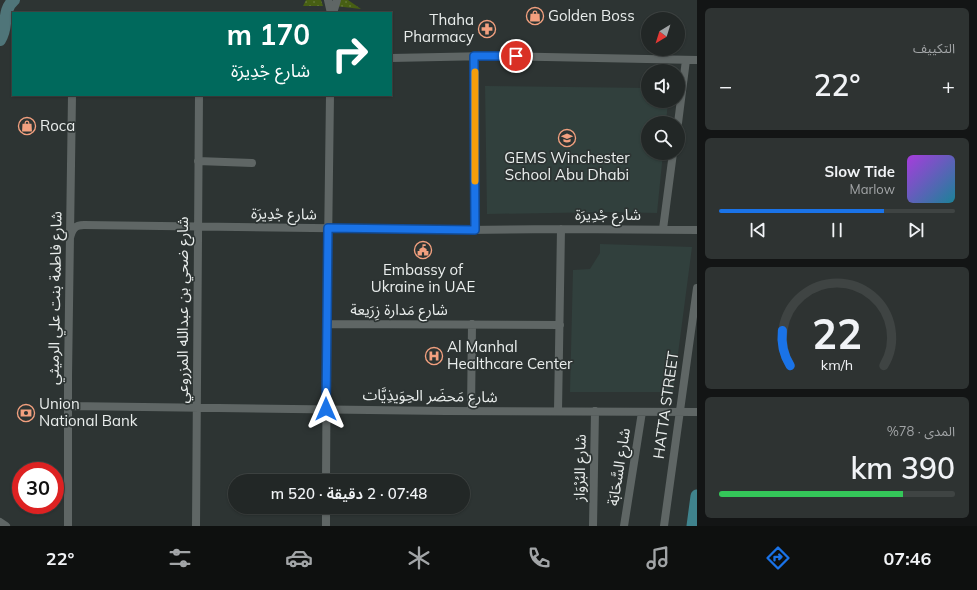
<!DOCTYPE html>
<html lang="ar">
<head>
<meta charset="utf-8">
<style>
	:root { --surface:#222726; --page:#2e3332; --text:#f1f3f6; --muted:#a2a5a7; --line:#3f4443; --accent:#1a73e8 }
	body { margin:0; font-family:Mulish,"Noto Sans Arabic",sans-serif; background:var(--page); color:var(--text); direction:rtl; height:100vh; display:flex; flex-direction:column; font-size:15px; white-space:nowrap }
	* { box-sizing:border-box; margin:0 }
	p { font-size:13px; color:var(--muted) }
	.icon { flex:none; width:22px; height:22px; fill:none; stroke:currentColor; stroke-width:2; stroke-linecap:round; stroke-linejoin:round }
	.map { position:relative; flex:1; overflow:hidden; direction:ltr }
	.panel { display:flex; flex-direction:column; gap:8px; padding:8px; background:#131515; width:280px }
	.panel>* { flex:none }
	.banner { position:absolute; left:12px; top:12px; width:380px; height:84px; border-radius:0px; box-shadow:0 1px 3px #0004,0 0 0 1px var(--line); direction:rtl; background:#00695c; color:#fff; overflow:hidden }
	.needle { width:26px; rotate:218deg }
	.buttons { position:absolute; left:641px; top:12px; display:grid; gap:8px }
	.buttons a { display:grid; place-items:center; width:44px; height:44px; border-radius:50%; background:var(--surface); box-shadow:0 1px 3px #0004,0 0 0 1px var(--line); font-size:20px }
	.speed { position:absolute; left:12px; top:462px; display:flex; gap:8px; font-size:20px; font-weight:700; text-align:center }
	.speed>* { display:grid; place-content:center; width:52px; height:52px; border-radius:50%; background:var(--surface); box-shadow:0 1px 3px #0004,0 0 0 1px var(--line); line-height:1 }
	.speed .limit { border:6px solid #d22; background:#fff; color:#111 }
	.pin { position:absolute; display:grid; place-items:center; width:34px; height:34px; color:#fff; margin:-17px; border:2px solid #fff; border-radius:50%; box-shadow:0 1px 4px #0007 }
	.me { position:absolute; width:44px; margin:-22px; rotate:0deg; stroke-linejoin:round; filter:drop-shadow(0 0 3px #0008) }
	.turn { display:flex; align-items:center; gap:14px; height:84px; padding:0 16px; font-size:18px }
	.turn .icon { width:52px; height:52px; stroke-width:2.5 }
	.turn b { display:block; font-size:28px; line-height:34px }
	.big { font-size:30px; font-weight:600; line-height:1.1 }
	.panel .widget { flex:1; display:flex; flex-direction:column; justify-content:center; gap:6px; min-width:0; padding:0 14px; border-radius:6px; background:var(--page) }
	.panel .dial { align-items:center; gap:0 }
	.dial svg { height:104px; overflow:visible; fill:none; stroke:var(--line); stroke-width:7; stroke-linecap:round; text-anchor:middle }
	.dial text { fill:var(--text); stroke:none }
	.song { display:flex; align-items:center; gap:12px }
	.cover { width:48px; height:48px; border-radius:6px; background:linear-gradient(135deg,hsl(280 70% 55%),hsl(190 70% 35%)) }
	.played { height:4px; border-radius:2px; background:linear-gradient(90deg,var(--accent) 70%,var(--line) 70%) }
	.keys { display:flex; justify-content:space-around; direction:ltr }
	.heat { display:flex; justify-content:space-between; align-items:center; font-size:22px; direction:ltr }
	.charge { height:6px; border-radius:3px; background:linear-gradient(90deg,#34c759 78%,var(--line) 0) }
	.trip { position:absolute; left:228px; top:474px; width:242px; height:40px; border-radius:20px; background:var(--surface); box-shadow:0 1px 3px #0004,0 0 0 1px var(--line); font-weight:600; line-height:40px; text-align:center; direction:rtl }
	.menu { display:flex; height:64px; justify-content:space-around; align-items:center; background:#0e100f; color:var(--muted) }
	.menu .icon { width:28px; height:28px }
	.menu .current { color:var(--accent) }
	.menu b { font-size:18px; color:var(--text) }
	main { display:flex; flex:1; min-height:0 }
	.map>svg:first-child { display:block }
</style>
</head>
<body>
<main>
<section class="panel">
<div class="widget"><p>التكييف</p>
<div class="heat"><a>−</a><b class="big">22°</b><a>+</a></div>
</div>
<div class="widget">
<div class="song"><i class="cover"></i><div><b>Slow Tide</b><p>Marlow</p></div></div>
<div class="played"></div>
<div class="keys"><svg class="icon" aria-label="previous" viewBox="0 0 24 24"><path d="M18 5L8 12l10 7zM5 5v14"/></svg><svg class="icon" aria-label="pause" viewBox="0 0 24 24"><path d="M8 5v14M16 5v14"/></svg><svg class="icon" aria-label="next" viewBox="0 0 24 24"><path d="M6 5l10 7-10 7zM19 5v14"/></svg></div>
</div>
<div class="widget dial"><svg viewBox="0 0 100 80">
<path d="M14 69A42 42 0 1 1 86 69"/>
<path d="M14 69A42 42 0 0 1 8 42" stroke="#1a73e8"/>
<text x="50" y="56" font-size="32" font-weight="700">22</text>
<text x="50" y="72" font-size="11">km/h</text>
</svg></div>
<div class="widget"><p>المدى · 78%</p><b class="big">390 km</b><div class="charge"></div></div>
</section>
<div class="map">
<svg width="697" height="526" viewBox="0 0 697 526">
	<defs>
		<pattern id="grass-dots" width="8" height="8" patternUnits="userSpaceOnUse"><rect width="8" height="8" fill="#475f13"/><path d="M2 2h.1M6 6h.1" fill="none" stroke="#627636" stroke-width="1.8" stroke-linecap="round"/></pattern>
	</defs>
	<rect width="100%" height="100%" fill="#2d3433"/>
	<path fill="#31403d" d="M 485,86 L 648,88 L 648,101 L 668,101 L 666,123 L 648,123 L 648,153 L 663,153 L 657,213 L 607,212 L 487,214 Z
		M 600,244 L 692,247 L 673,392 L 570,392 L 573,270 L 590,269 L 600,253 Z"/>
	<path fill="url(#grass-dots)" d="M 306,0 L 321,0 L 323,6 L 303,6 Z
		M 336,0 L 348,0 L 361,9 L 335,6 Z"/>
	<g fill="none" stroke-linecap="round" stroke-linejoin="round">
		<path stroke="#5f6665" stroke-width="8" d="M 328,0 L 331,13
			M 333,13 L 337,0
			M 474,56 L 475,230
			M 391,58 L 489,56 L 697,60
			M 678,123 L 686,60
			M 198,161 L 252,163
			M 663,229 L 673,153
			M 70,238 C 72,229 75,225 84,225 L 466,230 L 561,229 L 697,230
			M 327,324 L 560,325
			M 68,406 L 446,411 L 697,412
			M 471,411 L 472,324
			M 558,411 L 561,229
			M 326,481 L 327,324 L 330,95
			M 0,522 L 6,526
			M 68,526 L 68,376 L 72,95
			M 196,526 L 199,95
			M 326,526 L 326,507
			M 593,526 L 595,411
			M 624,526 L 642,412
			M 664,526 L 697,288"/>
		<path stroke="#4f7579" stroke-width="12" d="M 0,40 C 9,27 1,11 14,0"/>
		<path stroke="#3f838d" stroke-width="13" d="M 693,526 L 697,496"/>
	</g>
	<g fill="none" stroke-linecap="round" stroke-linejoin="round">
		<g stroke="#114b97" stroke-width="10">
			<path id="route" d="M 326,409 L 328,228 L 475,230 L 474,56 L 516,56"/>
		</g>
		<use href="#route" stroke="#1a73e8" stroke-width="7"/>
		<path stroke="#f59e0b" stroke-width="7" d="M 475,72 L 475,181"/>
	</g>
	<defs>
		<g id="shop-ring" transform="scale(0.9)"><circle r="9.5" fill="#2d3433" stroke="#f2a07f" stroke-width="1.5"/><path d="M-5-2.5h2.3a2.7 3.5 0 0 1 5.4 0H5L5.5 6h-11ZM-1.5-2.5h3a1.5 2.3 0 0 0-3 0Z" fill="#f2a07f"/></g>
		<g id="pharmacy-ring" transform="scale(0.9)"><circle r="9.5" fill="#2d3433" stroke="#f2a07f" stroke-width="1.5"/><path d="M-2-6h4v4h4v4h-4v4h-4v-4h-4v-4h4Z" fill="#f2a07f"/></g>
		<g id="school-ring" transform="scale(0.9)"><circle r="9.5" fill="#2d3433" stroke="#f2a07f" stroke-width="1.5"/><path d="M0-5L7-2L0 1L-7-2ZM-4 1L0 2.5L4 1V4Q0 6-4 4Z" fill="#f2a07f"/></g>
		<g id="civic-ring" transform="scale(0.9)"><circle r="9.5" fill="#2d3433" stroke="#f2a07f" stroke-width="1.5"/><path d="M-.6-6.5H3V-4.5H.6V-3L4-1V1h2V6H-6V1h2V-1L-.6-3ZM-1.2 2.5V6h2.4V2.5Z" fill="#f2a07f"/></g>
		<g id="hospital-ring" transform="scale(0.9)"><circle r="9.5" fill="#2d3433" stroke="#f2a07f" stroke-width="1.5"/><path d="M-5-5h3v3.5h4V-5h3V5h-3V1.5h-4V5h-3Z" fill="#f2a07f"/></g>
		<g id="bank-ring" transform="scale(0.9)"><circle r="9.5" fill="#2d3433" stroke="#f2a07f" stroke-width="1.5"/><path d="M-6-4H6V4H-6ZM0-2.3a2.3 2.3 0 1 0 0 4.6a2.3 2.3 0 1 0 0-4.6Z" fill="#f2a07f"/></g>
	</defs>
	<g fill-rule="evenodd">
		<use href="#shop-ring" x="535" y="16"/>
		<use href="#pharmacy-ring" x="487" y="29"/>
		<use href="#shop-ring" x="27" y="126"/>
		<use href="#school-ring" x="567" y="138"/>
		<use href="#civic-ring" x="423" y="250"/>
		<use href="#hospital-ring" x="434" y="356"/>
		<use href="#bank-ring" x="26" y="413"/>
	</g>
	<g text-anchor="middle" stroke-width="3.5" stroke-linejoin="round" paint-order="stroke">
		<g font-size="15" fill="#e9edec" stroke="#2d3433" text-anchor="start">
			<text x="548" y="21">Golden Boss</text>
			<text x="474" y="25" text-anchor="end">Thaha<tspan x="474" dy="17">Pharmacy</tspan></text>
			<text x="40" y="131">Roca</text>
			<text x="567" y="163" text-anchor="middle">GEMS Winchester<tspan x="567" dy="17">School Abu Dhabi</tspan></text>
			<text x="423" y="275" text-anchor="middle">Embassy of<tspan x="423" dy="17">Ukraine in UAE</tspan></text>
			<text x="447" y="352">Al Manhal<tspan x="447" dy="17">Healthcare Center</tspan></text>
			<text x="39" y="409">Union<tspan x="39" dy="17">National Bank</tspan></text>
		</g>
		<g font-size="15" fill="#e9edec" stroke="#2d3433">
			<text transform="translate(284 214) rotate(1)" y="5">شارع جْدِيرَة</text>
			<text x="608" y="220">شارع جْدِيرَة</text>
			<text transform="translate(55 298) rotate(-89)" y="5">شارع فاطمة بنت علي الرميثي</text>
			<text transform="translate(183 310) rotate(-90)" y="5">شارع ضحي بن عبدالله المزروعي</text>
			<text x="399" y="315">شارع مَدارة زِرَيعة</text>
			<text transform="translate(430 396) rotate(1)" y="5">شارع مَحضَر الحِوَيذِيَّات</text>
			<text transform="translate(666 405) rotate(-82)" y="5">HATTA STREET</text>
			<text transform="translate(619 467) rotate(-81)" y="5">شارع السَّحَابَة</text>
			<text transform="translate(580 468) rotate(-89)" y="5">شارع البُرْوَاز</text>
		</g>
	</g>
</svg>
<div class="buttons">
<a><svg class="needle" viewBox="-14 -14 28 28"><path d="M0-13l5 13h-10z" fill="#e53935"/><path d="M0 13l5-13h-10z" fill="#a2a5a7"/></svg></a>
<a><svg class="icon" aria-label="sound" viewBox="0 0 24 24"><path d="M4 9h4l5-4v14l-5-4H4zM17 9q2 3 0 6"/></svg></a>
<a><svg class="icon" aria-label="search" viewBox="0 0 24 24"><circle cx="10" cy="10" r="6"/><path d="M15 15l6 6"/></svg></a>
</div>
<div class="speed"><div class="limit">30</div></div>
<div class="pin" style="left:516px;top:56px;background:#d93025"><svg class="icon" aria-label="arrive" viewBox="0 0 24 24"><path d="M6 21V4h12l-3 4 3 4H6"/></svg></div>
<svg class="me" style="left:326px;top:409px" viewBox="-20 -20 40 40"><path d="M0-17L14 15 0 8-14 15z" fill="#1a73e8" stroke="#fff" stroke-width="4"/></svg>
<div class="trip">07:48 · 2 دقيقة · 520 m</div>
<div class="banner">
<div class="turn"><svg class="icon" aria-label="right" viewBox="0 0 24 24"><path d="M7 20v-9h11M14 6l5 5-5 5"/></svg><div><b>170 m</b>شارع جْدِيرَة</div></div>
</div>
</div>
</main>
<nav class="menu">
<b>07:46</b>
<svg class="icon current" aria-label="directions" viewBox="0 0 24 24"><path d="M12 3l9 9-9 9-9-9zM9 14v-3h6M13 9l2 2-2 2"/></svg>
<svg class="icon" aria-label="music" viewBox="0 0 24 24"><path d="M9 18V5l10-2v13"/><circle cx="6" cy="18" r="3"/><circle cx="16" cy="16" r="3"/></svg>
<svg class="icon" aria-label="phone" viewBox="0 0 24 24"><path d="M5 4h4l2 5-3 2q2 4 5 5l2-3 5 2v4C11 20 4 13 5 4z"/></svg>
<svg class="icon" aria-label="climate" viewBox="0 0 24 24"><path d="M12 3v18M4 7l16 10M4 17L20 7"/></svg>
<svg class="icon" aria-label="car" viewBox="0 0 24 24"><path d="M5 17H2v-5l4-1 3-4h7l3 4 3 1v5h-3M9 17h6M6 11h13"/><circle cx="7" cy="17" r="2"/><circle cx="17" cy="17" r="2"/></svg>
<svg class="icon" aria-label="filters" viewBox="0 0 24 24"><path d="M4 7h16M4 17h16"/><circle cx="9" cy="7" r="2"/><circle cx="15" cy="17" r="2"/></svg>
<b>22°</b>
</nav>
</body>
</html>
